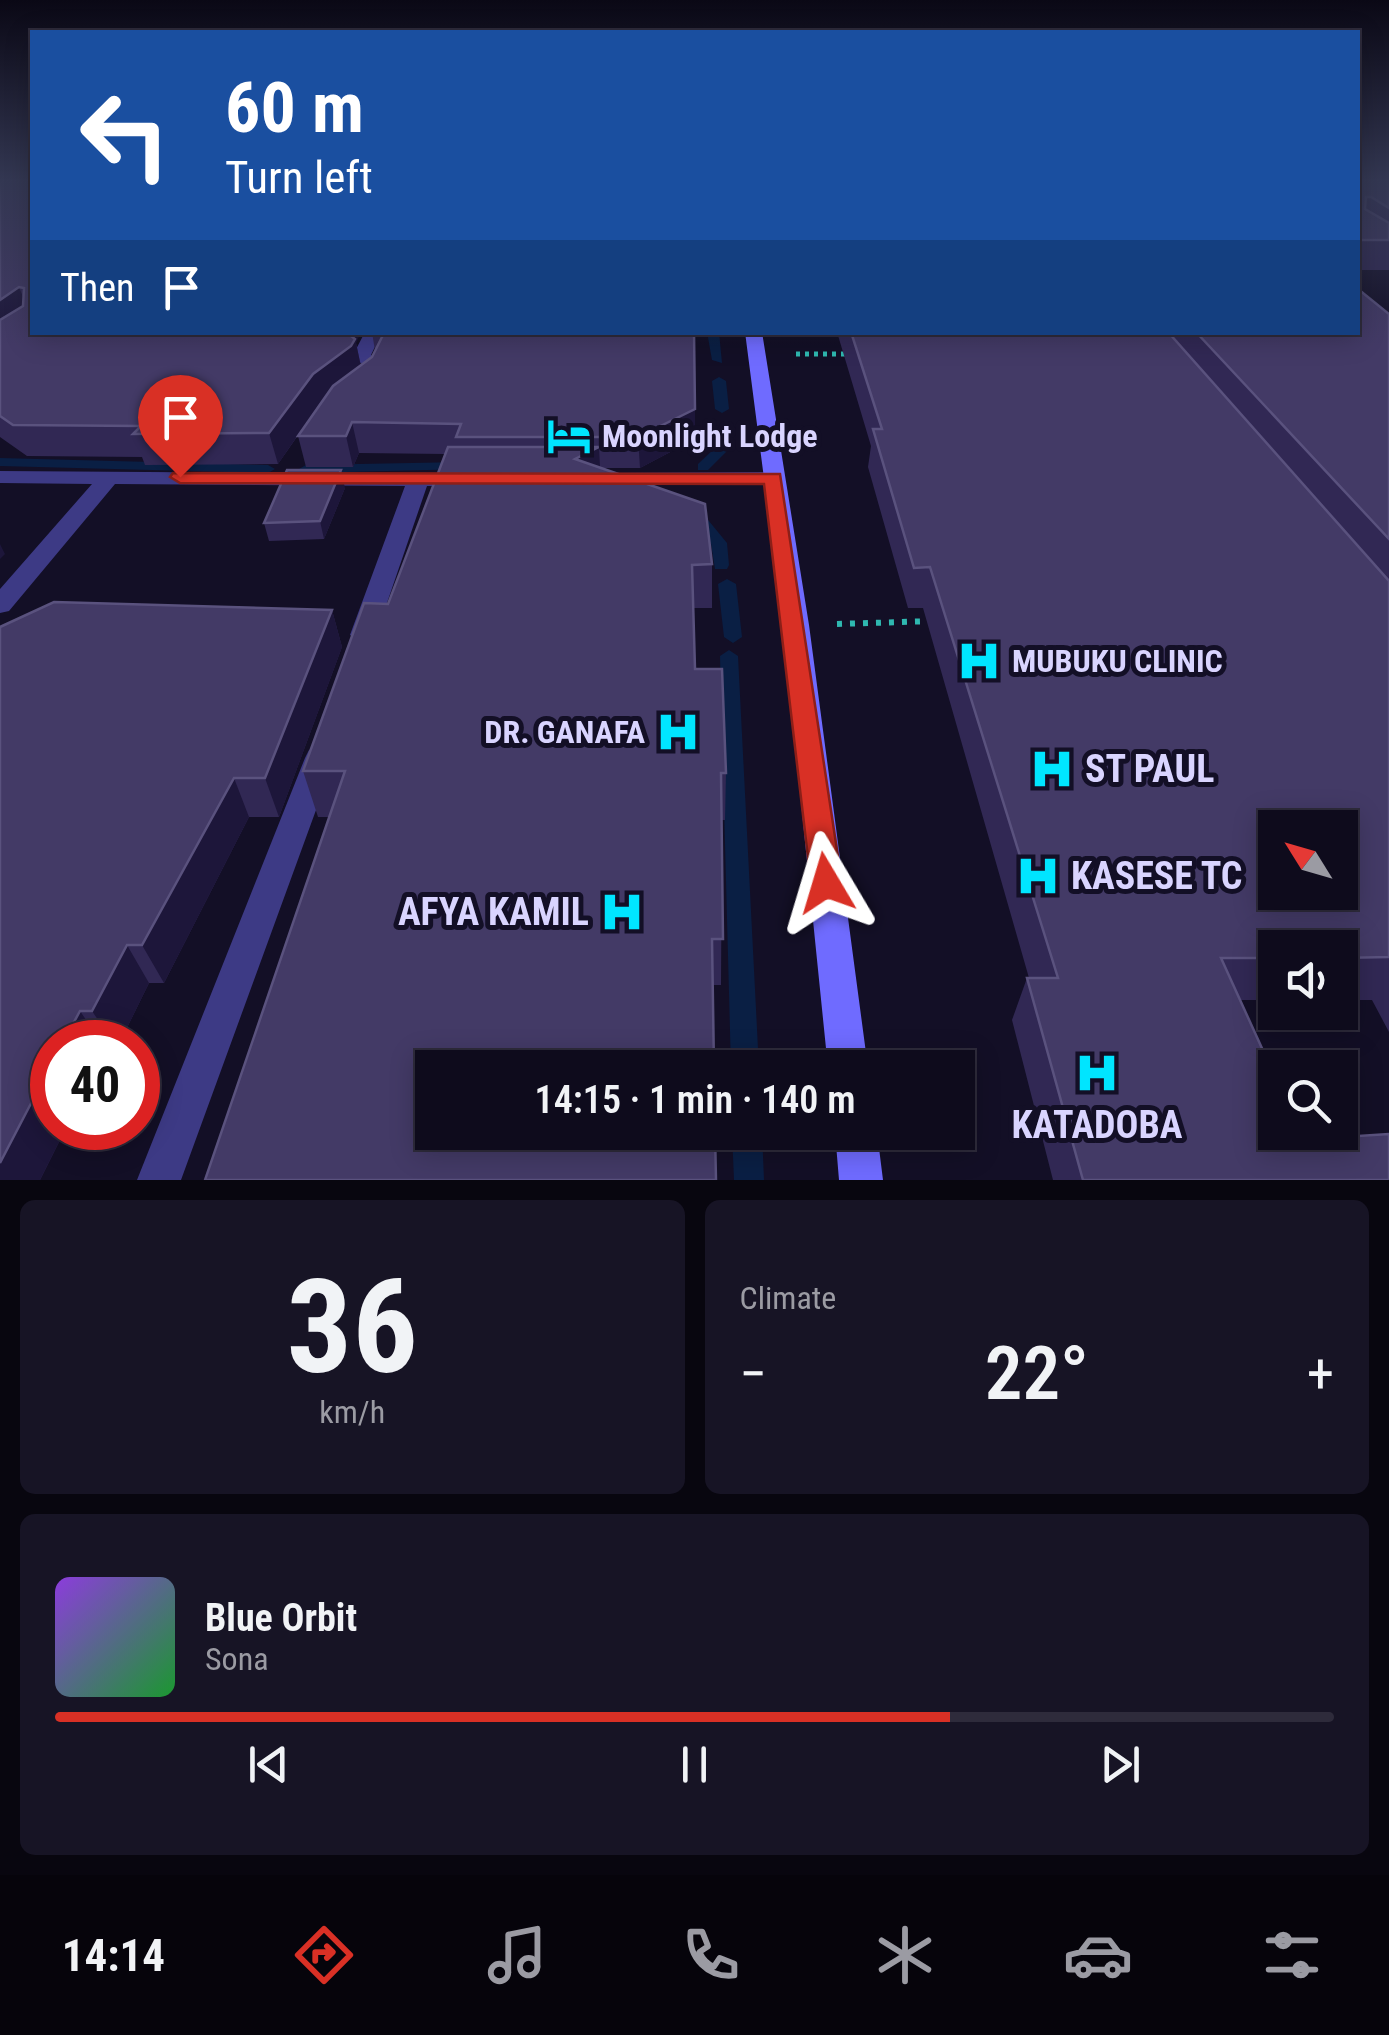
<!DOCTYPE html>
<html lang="en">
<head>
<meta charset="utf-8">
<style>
	:root { --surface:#0e0b1c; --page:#171425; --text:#f1f3f6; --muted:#9b9ba3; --line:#2e2b3b; --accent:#d93025 }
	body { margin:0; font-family:"Roboto Condensed",sans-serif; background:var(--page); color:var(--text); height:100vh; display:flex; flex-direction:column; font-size:38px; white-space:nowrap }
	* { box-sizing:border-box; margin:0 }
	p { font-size:32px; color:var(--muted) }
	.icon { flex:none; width:55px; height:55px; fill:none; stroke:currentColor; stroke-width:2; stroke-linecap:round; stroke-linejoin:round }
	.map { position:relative; height:1180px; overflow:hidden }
	.details { display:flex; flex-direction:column; gap:20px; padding:20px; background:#08060f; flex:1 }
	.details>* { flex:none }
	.hud { position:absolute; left:30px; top:30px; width:1330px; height:305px; border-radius:0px; box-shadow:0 5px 25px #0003,0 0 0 2px var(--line); background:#1a4fa0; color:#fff; overflow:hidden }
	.needle { width:65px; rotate:307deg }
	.fabs { position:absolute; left:1258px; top:810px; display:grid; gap:20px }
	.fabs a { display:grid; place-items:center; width:100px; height:100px; border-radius:0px; background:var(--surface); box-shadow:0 5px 25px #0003,0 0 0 2px var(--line); font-size:50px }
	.speed { position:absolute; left:30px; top:1020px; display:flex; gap:20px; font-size:50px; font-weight:700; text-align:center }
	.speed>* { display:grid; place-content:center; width:130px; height:130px; border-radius:50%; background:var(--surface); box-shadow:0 5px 25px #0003,0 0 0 2px var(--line); line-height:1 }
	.speed .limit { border:15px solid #d22; background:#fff; color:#111 }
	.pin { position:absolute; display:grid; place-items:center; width:85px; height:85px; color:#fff; margin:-102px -42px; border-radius:50% 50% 50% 0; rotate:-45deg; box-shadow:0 0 10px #0007 }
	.pin .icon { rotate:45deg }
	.me { position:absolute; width:110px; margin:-55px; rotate:353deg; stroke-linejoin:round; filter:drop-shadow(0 0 8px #0008) }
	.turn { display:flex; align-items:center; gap:35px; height:210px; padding:0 30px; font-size:45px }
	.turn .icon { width:130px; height:130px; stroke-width:2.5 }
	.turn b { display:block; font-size:70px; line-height:85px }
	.then { display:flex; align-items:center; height:95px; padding:0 30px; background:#0003; gap:20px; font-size:38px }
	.big { font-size:75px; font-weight:600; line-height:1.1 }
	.details .widget { flex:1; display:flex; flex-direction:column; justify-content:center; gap:15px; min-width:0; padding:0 35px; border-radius:15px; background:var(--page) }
	.details .dial { align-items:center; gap:0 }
	.dial b { font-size:130px; line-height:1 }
	.song { display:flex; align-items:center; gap:30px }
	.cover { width:120px; height:120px; border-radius:15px; background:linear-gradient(135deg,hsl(270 70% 55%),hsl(130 70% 35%)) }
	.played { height:10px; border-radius:5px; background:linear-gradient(90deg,var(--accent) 70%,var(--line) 70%) }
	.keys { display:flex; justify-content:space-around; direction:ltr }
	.heat { display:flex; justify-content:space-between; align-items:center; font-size:55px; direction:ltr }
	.details .tiles { flex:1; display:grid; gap:20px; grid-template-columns:1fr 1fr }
	.widget:last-child { grid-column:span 2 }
	.trip { position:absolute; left:415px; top:1050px; width:560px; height:100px; border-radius:0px; background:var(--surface); box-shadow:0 5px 25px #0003,0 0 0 2px var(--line); font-weight:600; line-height:100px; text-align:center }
	.menu { display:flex; height:160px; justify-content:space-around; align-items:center; background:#06040b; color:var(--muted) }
	.menu .icon { width:70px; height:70px }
	.menu .selected { color:var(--accent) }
	.menu b { font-size:45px; color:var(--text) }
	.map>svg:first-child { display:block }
</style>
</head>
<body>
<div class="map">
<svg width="1389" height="1180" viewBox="0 0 1389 1180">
	<rect width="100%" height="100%" fill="#130f26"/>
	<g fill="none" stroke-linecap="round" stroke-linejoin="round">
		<path fill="#0a1f44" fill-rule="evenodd" d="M 707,332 L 719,332 L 722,363 L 712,360 Z
			M 719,377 L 726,381 L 729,409 L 722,413 L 715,409 L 712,381 Z
			M 724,427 L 731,431 L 729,449 L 708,470 L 698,470 L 698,464 L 715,448 L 717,431 Z
			M 0,458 L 268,465 L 275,469 L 268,473 L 0,466 Z
			M 464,462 L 471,466 L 469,469 L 306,473 L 299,469 L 306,465 Z
			M 698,513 L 704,515 L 727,543 L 729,565 L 727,569 L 715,569 L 711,544 L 690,518 Z
			M 727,579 L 736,584 L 742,637 L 733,643 L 724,637 L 718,584 Z
			M 729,650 L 738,656 L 759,1068 L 731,1068 L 720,656 Z
			M 732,1132 L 762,1132 L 764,1180 L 734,1180 Z"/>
		<path stroke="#2fb8b0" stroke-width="5" stroke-dasharray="4 5" stroke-linecap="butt" d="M 796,354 L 849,354"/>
		<path stroke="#2fb8b0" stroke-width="6" stroke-dasharray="5 8" stroke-linecap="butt" d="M 837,624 L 934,621"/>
		<path fill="#3d3a85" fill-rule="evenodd" d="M 365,332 L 382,332 L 371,355 L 385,364 L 368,389 L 361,391 L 352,385 L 365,366 L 352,357 Z
			M 0,471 L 469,474 L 480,480 L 469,486 L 427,486 L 376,635 L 363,644 L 350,635 L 405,486 L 115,484 L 9,611 L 0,613 L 0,589 L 92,484 L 0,483 Z
			M 774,472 L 782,473 L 785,478 L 782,483 L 599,485 L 588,479 L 599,473 Z
			M 320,747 L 331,750 L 335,758 L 181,1180 L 137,1180 L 305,758 L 309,750 Z"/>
		<path fill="#6f6bff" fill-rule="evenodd" d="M 745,332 L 762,332 L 809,625 L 868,1068 L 828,1068 L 783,625 Z
			M 835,1132 L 877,1132 L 883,1180 L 839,1180 Z"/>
	</g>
	<path fill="#312854" d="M 0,181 L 356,343 L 361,366 L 372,357 L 375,351 L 372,332 L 694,332 L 695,439 L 640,468 L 601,468 L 712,564 L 712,608 L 693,608 L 695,669 L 726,773 L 725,820 L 722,820 L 721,985 L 713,985 L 329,817 L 318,817 L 303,771 L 388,604 L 445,454 L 359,453 L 353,467 L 306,467 L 298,436 L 322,401 L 278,464 L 145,465 L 142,457 L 27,456 L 0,437 Z
		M 1358,181 L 1389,181 L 1389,270 L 1358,270 Z
		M 1389,314 L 1389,1032 L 1372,1000 L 1340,1000 L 1340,948 L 1275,948 L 1275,1000 L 1241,1000 L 1275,1132 L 1343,1137 L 1389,1180 L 1053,1180 L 1012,1020 L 1027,978 L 1029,978 L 923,608 L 908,608 L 868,467 L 871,446 L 837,332 L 1358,332 Z
		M 345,488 L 324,539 L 269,541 L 264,523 Z
		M 332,610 L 342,647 L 279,817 L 249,817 L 164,983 L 149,983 L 120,1042 L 52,1042 L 52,1128 L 66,1128 L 40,1180 L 0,1180 L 0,627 Z"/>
	<path fill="#1d163a" d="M 19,287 L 30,314 L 0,334 L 0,300 Z
		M 343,332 L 361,332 L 356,343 L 361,367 L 357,374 L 320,403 L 278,464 L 269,433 Z
		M 695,409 L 695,439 L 640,468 L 638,437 Z
		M 352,422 L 359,453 L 353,467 L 346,436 Z
		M 599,447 L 601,488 L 575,459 Z
		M 341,470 L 345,488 L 324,539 L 320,521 Z
		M 0,544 L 5,554 L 0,559 Z
		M 332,610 L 342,647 L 279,817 L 265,778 Z
		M 234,778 L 249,817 L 164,983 L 142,945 Z
		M 127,945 L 149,983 L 120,1042 L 113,1042 L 92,1011 Z
		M 80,1011 L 101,1042 L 63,1042 Z
		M 52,1063 L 52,1128 L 66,1128 L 40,1180 L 0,1180 L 0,1163 Z"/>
	<path fill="#433a66" stroke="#5a527e" stroke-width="2.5" fill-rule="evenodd" d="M 0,181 L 32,181 L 32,332 L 346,332 L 355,339 L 351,346 L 313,374 L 269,433 L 133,434 L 141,426 L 13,425 L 0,416 L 0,320 L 23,306 L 24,288 L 19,287 L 0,300 Z
		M 1358,181 L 1389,181 L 1389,208 L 1371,197 L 1366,197 L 1365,209 L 1389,223 L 1389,240 L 1358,240 Z
		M 1358,289 L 1389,314 L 1389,539 L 1196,332 L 1358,332 Z
		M 380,332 L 694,332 L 695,409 L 638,437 L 456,437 L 461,424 L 352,422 L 346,436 L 298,436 L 333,386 L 372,357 L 383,335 Z
		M 851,332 L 1168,332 L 1389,581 L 1389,957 L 1340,958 L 1340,948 L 1275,948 L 1275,958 L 1221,958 L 1275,1077 L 1275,1132 L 1340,1131 L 1343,1137 L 1389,1134 L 1389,1180 L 1083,1180 L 1027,978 L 1058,978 L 930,567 L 914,568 L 873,429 L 882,429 ZM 1275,828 L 1340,828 L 1340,892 L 1275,892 Z
		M 448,447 L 599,447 L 575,459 L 705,504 L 712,564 L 692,565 L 695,669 L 722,669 L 726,773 L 721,773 L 723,939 L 712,939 L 714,1068 L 432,1068 L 432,1132 L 715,1132 L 716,1180 L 205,1180 L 345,771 L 303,771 L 364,603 L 388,604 Z
		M 287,470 L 341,470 L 320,521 L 264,523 Z
		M 54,602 L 332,610 L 265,778 L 234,778 L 142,945 L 127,945 L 92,1011 L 80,1011 L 63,1042 L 52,1042 L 52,1063 L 0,1163 L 0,627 Z"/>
	<linearGradient id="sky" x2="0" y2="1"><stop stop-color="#0a0815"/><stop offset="0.52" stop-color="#333752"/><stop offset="1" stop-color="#333752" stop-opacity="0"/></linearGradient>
	<rect width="1389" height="346" fill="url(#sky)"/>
	<path fill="#d93025" stroke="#8d1f18" stroke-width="2.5" d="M 173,473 L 780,474 L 842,883 L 837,892 L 826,896 L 815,892 L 811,883 L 764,484 L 180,483 L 170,477 Z"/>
	<defs>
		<g id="hotel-bare" transform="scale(3.45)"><path d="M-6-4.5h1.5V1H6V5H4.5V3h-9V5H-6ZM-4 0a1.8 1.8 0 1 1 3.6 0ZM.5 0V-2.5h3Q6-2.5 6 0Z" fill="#00e5ff" stroke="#130f26" stroke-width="2.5" paint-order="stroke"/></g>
		<g id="hospital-bare" transform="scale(3.45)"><path d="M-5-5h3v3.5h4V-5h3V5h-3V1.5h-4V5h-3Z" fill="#00e5ff" stroke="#130f26" stroke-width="2.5" paint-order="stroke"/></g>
	</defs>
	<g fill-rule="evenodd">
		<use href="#hotel-bare" x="569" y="436"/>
		<use href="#hospital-bare" x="979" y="661"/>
		<use href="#hospital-bare" x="678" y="732"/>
		<use href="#hospital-bare" x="1052" y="769"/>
		<use href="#hospital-bare" x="1038" y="876"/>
		<use href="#hospital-bare" x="622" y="912"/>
		<use href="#hospital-bare" x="1097" y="1073"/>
	</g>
	<g text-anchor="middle" stroke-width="10" stroke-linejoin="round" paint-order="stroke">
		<g font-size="32" font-weight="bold" fill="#d9d4ff" stroke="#130f26" text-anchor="start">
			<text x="602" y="447">Moonlight Lodge</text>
			<text x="1012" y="672">MUBUKU CLINIC</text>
			<text x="645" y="743" text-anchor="end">DR. GANAFA</text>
		</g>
		<g font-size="38" font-weight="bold" fill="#d9d4ff" stroke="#130f26" text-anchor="start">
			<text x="1085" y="782">ST PAUL</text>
			<text x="1071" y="889">KASESE TC</text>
			<text x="589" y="925" text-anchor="end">AFYA KAMIL</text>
			<text x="1097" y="1138" text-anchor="middle">KATADOBA</text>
		</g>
	</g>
</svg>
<div class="fabs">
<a><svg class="needle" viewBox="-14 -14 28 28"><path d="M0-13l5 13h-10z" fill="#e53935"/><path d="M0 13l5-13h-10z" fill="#9b9ba3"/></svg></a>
<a><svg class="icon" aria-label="sound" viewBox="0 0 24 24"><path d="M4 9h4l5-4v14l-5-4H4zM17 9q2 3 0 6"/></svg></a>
<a><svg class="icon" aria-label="search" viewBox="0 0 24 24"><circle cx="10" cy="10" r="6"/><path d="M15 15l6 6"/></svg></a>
</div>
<div class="speed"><div class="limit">40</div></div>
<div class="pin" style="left:180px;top:477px;background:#d93025"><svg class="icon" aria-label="arrive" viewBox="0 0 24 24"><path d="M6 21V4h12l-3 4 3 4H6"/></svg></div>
<svg class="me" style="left:826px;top:883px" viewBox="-20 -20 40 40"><path d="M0-17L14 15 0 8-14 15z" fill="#d93025" stroke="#fff" stroke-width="4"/></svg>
<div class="trip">14:15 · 1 min · 140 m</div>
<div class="hud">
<div class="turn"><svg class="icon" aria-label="left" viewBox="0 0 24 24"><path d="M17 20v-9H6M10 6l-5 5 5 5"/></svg><div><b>60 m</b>Turn left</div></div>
<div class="then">Then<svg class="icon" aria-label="arrive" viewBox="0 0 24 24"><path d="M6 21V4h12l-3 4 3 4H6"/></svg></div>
</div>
</div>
<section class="details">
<div class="tiles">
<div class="widget dial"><b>36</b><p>km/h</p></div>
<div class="widget"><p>Climate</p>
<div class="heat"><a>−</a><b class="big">22°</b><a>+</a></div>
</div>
<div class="widget">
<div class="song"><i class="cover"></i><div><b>Blue Orbit</b><p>Sona</p></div></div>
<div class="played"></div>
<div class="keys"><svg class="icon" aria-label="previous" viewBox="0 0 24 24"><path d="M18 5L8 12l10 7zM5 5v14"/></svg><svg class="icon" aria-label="pause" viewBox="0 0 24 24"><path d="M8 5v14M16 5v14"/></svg><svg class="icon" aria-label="next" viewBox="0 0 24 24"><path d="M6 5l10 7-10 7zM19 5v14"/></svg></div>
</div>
</div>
</section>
<nav class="menu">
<b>14:14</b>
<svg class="icon selected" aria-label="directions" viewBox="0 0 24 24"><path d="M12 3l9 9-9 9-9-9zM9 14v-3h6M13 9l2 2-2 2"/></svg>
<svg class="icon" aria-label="music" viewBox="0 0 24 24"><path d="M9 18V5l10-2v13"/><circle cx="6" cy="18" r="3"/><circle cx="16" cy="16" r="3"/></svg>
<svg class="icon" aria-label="phone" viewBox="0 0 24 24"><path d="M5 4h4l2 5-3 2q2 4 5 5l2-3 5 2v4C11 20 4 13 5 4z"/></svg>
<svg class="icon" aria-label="climate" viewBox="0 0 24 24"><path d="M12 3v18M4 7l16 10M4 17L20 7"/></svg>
<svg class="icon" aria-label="car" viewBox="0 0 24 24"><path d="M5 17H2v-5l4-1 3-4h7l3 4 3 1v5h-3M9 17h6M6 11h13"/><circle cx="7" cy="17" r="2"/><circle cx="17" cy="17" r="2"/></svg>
<svg class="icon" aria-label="filters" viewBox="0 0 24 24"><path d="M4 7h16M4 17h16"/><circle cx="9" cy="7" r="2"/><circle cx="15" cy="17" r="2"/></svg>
</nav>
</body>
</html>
